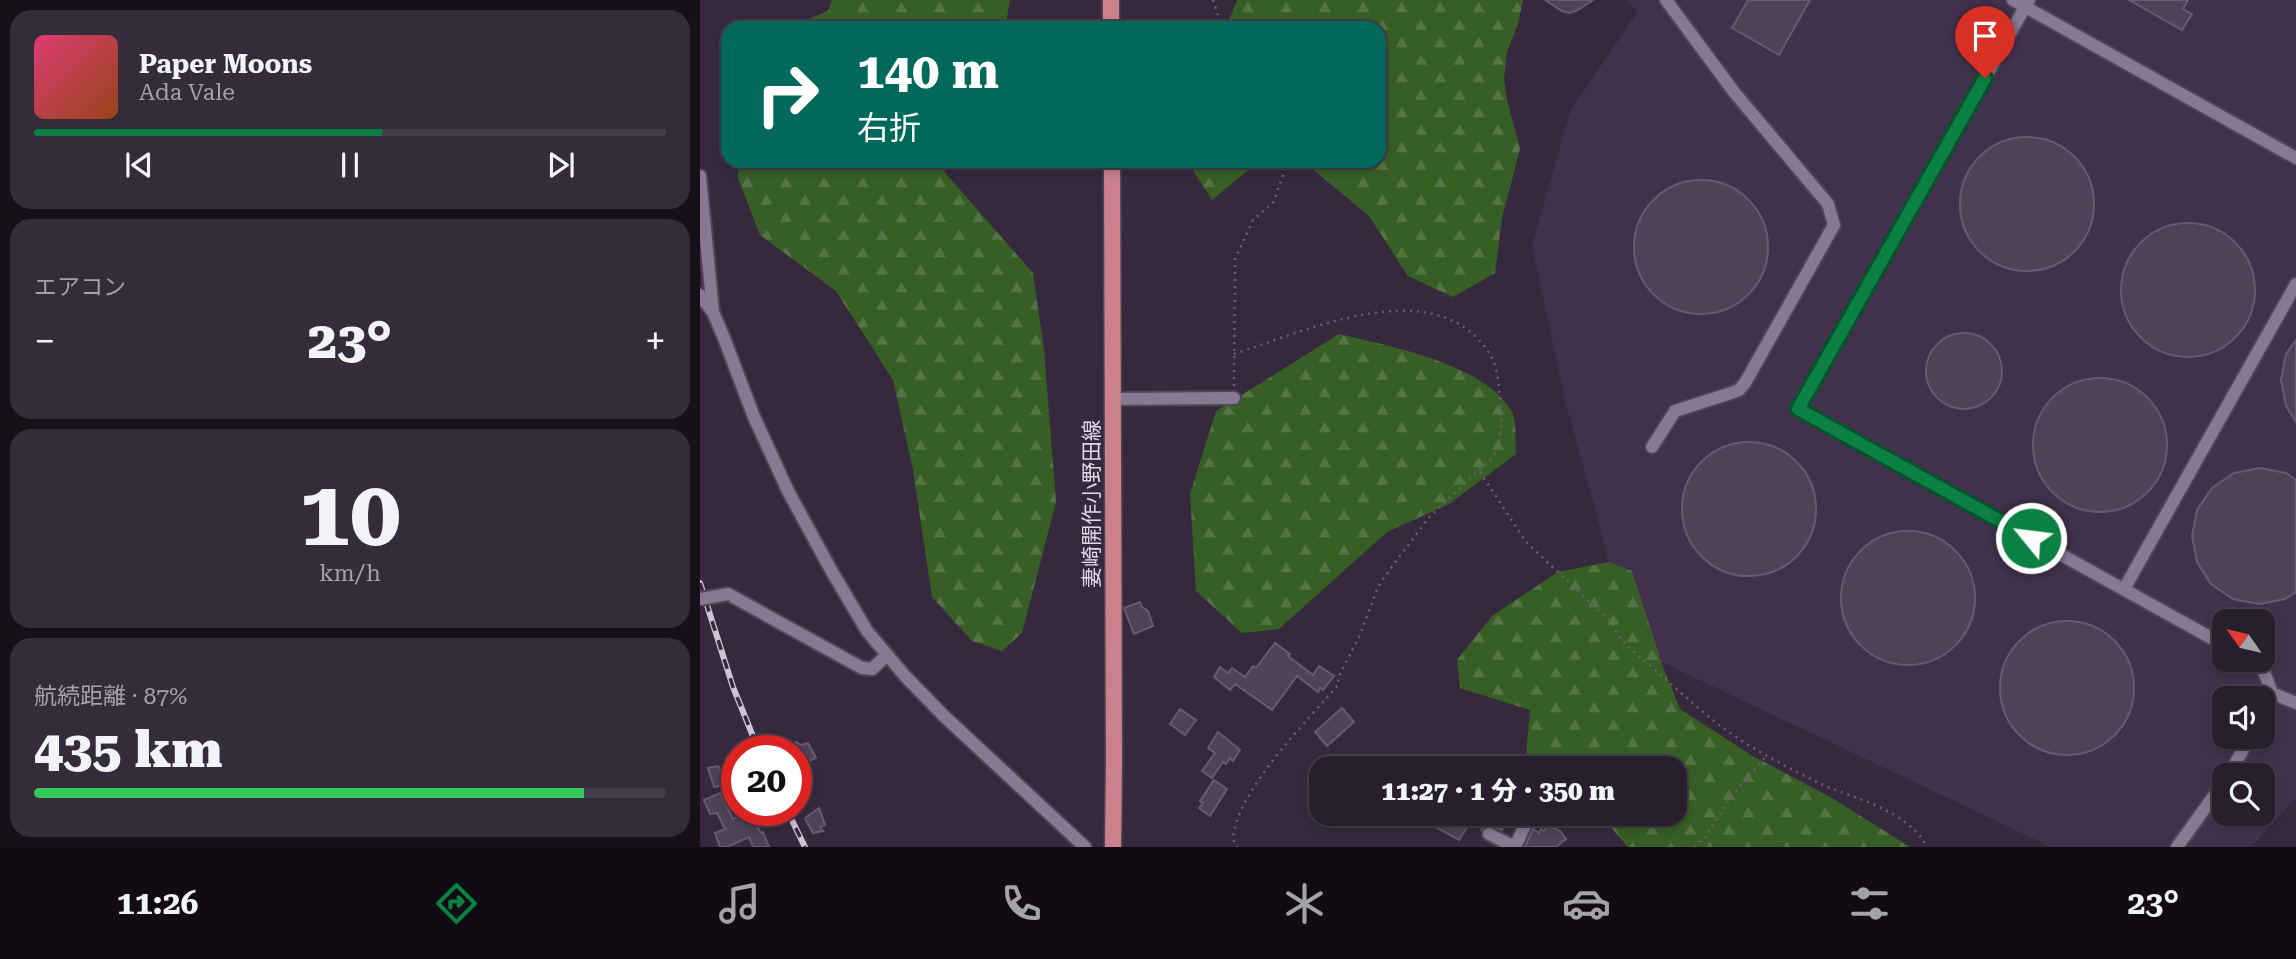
<!DOCTYPE html>
<html lang="ja">
<head>
<meta charset="utf-8">
<style>
	:root { --surface:#281f2e; --page:#342c3a; --text:#f1f3f6; --muted:#a5a2aa; --line:#443d4a; --accent:#0b8043 }
	body { margin:0; font-family:"Roboto Serif","Noto Sans JP",serif; background:var(--page); color:var(--text); height:100vh; display:flex; flex-direction:column; font-size:26px; white-space:nowrap }
	* { box-sizing:border-box; margin:0 }
	p { font-size:23px; color:var(--muted) }
	.icon { flex:none; width:38px; height:38px; fill:none; stroke:currentColor; stroke-width:2; stroke-linecap:round; stroke-linejoin:round }
	.map { position:relative; flex:1; overflow:hidden }
	.sheet { display:flex; flex-direction:column; gap:10px; padding:10px; background:#161119; width:700px }
	.sheet>* { flex:none }
	.top-card { position:absolute; left:21px; top:21px; width:665px; height:147px; border-radius:21px; box-shadow:0 4px 10px #0003,0 0 0 2px var(--line); background:#00695c; color:#fff; overflow:hidden }
	.needle { width:46px; rotate:304deg }
	.buttons { position:absolute; left:1512px; top:609px; display:grid; gap:14px }
	.buttons a { display:grid; place-items:center; width:63px; height:63px; border-radius:14px; background:var(--surface); box-shadow:0 4px 10px #0003,0 0 0 2px var(--line); font-size:35px }
	.speed { position:absolute; left:21px; top:735px; display:flex; gap:14px; font-size:35px; font-weight:700; text-align:center }
	.speed>* { display:grid; place-content:center; width:91px; height:91px; border-radius:50%; background:var(--surface); box-shadow:0 4px 10px #0003,0 0 0 2px var(--line); line-height:1 }
	.speed .limit { border:10px solid #d22; background:#fff; color:#111 }
	.pin { position:absolute; display:grid; place-items:center; width:60px; height:60px; color:#fff; margin:-72px -30px; border-radius:50% 50% 50% 0; rotate:-45deg; box-shadow:0 0 7px #0007 }
	.pin .icon { rotate:45deg }
	.me { position:absolute; width:77px; margin:-38px; rotate:299deg; stroke-linejoin:round; filter:drop-shadow(0 0 5px #0008) }
	.turn { display:flex; align-items:center; gap:24px; height:147px; padding:0 21px; font-size:32px }
	.turn .icon { width:91px; height:91px; stroke-width:2.5 }
	.turn b { display:block; font-size:49px; line-height:60px }
	.big { font-size:52px; font-weight:800; line-height:1.1 }
	.sheet .widget { flex:1; display:flex; flex-direction:column; justify-content:center; gap:10px; min-width:0; padding:0 24px; border-radius:21px; background:var(--page) }
	.sheet .dial { align-items:center; gap:0 }
	.dial b { font-size:91px; line-height:1 }
	.song { display:flex; align-items:center; gap:21px }
	.cover { width:84px; height:84px; border-radius:10px; background:linear-gradient(135deg,hsl(340 70% 55%),hsl(20 70% 35%)) }
	.played { height:7px; border-radius:4px; background:linear-gradient(90deg,var(--accent) 55%,var(--line) 55%) }
	.keys { display:flex; justify-content:space-around; direction:ltr }
	.heat { display:flex; justify-content:space-between; align-items:center; font-size:38px; direction:ltr }
	.charge { height:10px; border-radius:5px; background:linear-gradient(90deg,#34c759 87%,var(--line) 0) }
	.trip { position:absolute; left:609px; top:756px; width:378px; height:70px; border-radius:21px; background:var(--surface); box-shadow:0 4px 10px #0003,0 0 0 2px var(--line); font-weight:800; line-height:70px; text-align:center }
	.tab-bar { display:flex; height:112px; justify-content:space-around; align-items:center; background:#100c12; color:var(--muted) }
	.tab-bar .icon { width:49px; height:49px }
	.tab-bar .selected { color:var(--accent) }
	.tab-bar b { font-size:32px; color:var(--text) }
	main { display:flex; flex:1; min-height:0 }
	.map>svg:first-child { display:block }
</style>
</head>
<body>
<main>
<section class="sheet">
<div class="widget">
<div class="song"><i class="cover"></i><div><b>Paper Moons</b><p>Ada Vale</p></div></div>
<div class="played"></div>
<div class="keys"><svg class="icon" aria-label="previous" viewBox="0 0 24 24"><path d="M18 5L8 12l10 7zM5 5v14"/></svg><svg class="icon" aria-label="pause" viewBox="0 0 24 24"><path d="M8 5v14M16 5v14"/></svg><svg class="icon" aria-label="next" viewBox="0 0 24 24"><path d="M6 5l10 7-10 7zM19 5v14"/></svg></div>
</div>
<div class="widget"><p>エアコン</p>
<div class="heat"><a>−</a><b class="big">23°</b><a>+</a></div>
</div>
<div class="widget dial"><b>10</b><p>km/h</p></div>
<div class="widget"><p>航続距離 · 87%</p><b class="big">435 km</b><div class="charge"></div></div>
</section>
<div class="map">
<svg width="1596" height="847" viewBox="0 0 1596 847">
	<defs>
		<pattern id="forest-firs" width="22" height="20" patternUnits="userSpaceOnUse" patternTransform="scale(1.75)"><rect width="22" height="20" fill="#375e25"/><path d="M5 1l3.5 6h-7zM16 11l3.5 6h-7z" fill="#547445"/></pattern>
	</defs>
	<rect width="100%" height="100%" fill="#36293e"/>
	<path fill="#42314c" fill-rule="evenodd" d="M 925,0 L 1596,0 L 1596,798 L 1551,847 L 1351,847 L 926,645 L 902,534 L 866,404 L 832,246 L 870,112 L 938,11 ZM 1524,621 L 1563,621 L 1563,660 L 1524,660 ZM 1524,698 L 1563,698 L 1563,737 L 1524,737 ZM 1524,775 L 1563,775 L 1563,814 L 1524,814 Z"/>
	<path fill="url(#forest-firs)" d="M 132,0 L 310,0 L 306,23 L 303,28 L 87,28 L 128,11 Z
		M 537,0 L 823,0 L 818,24 L 807,52 L 804,79 L 807,100 L 820,149 L 802,218 L 795,273 L 753,297 L 708,276 L 669,216 L 603,161 L 679,161 L 679,28 L 526,28 Z
		M 38,161 L 239,161 L 247,175 L 333,273 L 344,350 L 356,502 L 322,633 L 302,651 L 272,641 L 232,597 L 213,470 L 193,380 L 136,291 L 60,235 L 38,178 Z
		M 491,161 L 559,161 L 512,200 L 490,166 Z
		M 639,334 C 689,346 786,364 812,412 C 817,422 815,443 816,454 L 749,504 L 687,532 L 579,629 L 542,633 L 496,591 L 490,494 L 516,411 Z
		M 909,562 L 932,571 L 963,667 L 980,709 L 1051,755 L 1132,798 L 1210,847 L 928,847 L 899,814 L 975,814 L 975,768 L 825,768 L 830,710 L 760,688 L 757,660 L 792,616 L 858,572 Z"/>
	<path fill="#4f4157" stroke="#685971" stroke-width="2" d="M 845,0 L 893,0 L 876,11 L 869,13 L 862,11 Z
		M 1048,0 L 1110,0 L 1079,55 L 1032,28 Z
		M 1429,0 L 1488,0 L 1483,9 L 1492,14 L 1482,30 Z
		M1260 204a67 67 0 1 1 134 0a67 67 0 1 1-134 0Z
		M934 247a67 67 0 1 1 134 0a67 67 0 1 1-134 0Z
		M1421 290a67 67 0 1 1 134 0a67 67 0 1 1-134 0Z
		M1226 371a38 38 0 1 1 76 0a38 38 0 1 1-76 0Z
		M 1596,340 L 1596,422 L 1586,406 L 1581,380 L 1586,354 Z
		M1333 445a67 67 0 1 1 134 0a67 67 0 1 1-134 0Z
		M982 509a67 67 0 1 1 134 0a67 67 0 1 1-134 0Z
		M 1560,468 L 1586,473 L 1596,480 L 1596,592 L 1585,599 L 1559,604 L 1533,599 L 1511,584 L 1497,562 L 1492,536 L 1497,510 L 1512,488 L 1534,473 Z
		M1141 598a67 67 0 1 1 134 0a67 67 0 1 1-134 0Z
		M 440,602 L 442,607 L 448,611 L 453,626 L 434,634 L 424,608 Z
		M1300 688a67 67 0 1 1 134 0a67 67 0 1 1-134 0Z
		M 575,643 L 590,654 L 588,656 L 613,675 L 619,666 L 634,676 L 623,690 L 620,688 L 618,692 L 597,676 L 572,710 L 535,684 L 530,690 L 514,677 L 520,667 L 528,673 L 532,668 L 545,677 L 553,666 L 556,668 Z
		M 642,708 L 654,722 L 627,746 L 615,732 Z
		M 480,709 L 496,720 L 485,735 L 470,724 Z
		M 518,732 L 540,750 L 533,761 L 530,758 L 526,764 L 523,762 L 512,778 L 502,771 L 515,753 L 508,748 Z
		M 96,742 L 101,745 L 108,743 L 116,758 L 96,766 Z
		M 18,766 L 22,772 L 37,767 L 37,779 L 27,783 L 27,785 L 14,787 L 8,768 Z
		M 514,780 L 527,789 L 510,816 L 499,808 L 503,803 L 500,801 Z
		M 20,793 L 33,819 L 45,812 L 47,816 L 50,814 L 61,833 L 63,832 L 69,847 L 53,847 L 49,837 L 27,847 L 20,847 L 15,833 L 25,829 L 17,813 L 10,814 L 4,800 Z
		M 119,808 L 125,825 L 120,827 L 123,831 L 113,833 L 105,818 Z
		M 740,814 L 750,814 L 756,818 L 758,814 L 776,814 L 759,840 L 734,826 Z
		M 789,814 L 811,814 L 802,830 L 789,825 L 782,829 Z
		M 848,825 L 860,831 L 866,839 L 856,847 L 825,847 L 833,829 L 839,833 L 841,829 L 844,831 Z"/>
	<g fill="none" stroke-linecap="round" stroke-linejoin="round">
		<g stroke="#504557" stroke-width="16">
			<path id="minor" d="M 1313,0 L 1596,158
				M 1329,0 L 1098,409 L 1524,645
				M 0,176 L 13,312
				M 0,295 L 13,312 L 24,338 L 54,417 L 88,491 L 131,570 L 167,631 L 205,676 L 244,716 L 385,847
				M 412,399 L 534,398
				M 952,447 L 975,411 L 1031,393 L 1039,390 L 1045,383 L 1134,225 L 1128,204 L 1034,92 L 966,0
				M 1424,589 L 1596,284
				M 28,594 L 162,668 L 172,669 L 187,655
				M 1552,660 L 1562,666 L 1572,693 L 1596,703
				M 1563,711 L 1572,693
				M 1529,775 L 1550,737
				M 789,834 L 815,847
				M 815,847 L 830,814
				M 1477,847 L 1524,782"/>
		</g>
		<g stroke="#504557" stroke-width="19">
			<path id="major" d="M 411,0 L 411,28
				M 412,161 L 414,761 L 413,847"/>
		</g>
		<path stroke="#6a5e71" stroke-width="2.5" stroke-dasharray="2 5" stroke-linecap="butt" d="M 513,0 L 522,28
			M 534,354 C 600,333 714,280 774,335 C 788,348 796,361 798,380 C 801,408 806,433 792,458 L 730,516 L 688,572 L 678,587 L 660,635 L 638,678 L 639,684 C 608,720 536,791 533,839 L 537,847
			M 534,386 L 535,259 L 553,220 L 573,203 L 588,161
			M 780,472 L 826,542 L 911,622 C 921,645 935,652 953,668 C 976,688 998,709 1022,727 C 1051,749 1087,767 1119,783 C 1154,799 1207,809 1227,847
			M 994,847 L 1005,838 L 1030,798 L 1067,755"/>
		<use href="#minor" stroke="#887992" stroke-width="12"/>
		<use href="#major" stroke="#cb808c" stroke-width="16"/>
		<g stroke="#cec5d4" stroke-width="6">
			<path id="rail" d="M 0,583 L 33,687 L 59,751
				M 87,810 L 105,847"/>
		</g>
		<use href="#rail" stroke="#36293e" stroke-width="3.5" stroke-dasharray="10" stroke-linecap="butt"/>
		<g stroke="#504557" stroke-width="16" stroke-linecap="butt">
			<path id="minor-bridge" d="M 0,599 L 28,594"/>
		</g>
		<use href="#minor-bridge" stroke="#887992" stroke-width="12"/>
	</g>
	<g fill="none" stroke-linecap="round" stroke-linejoin="round">
		<g stroke="#07532c" stroke-width="18">
			<path id="route" d="M 1285,78 L 1098,409 L 1331,538"/>
		</g>
		<use href="#route" stroke="#0b8043" stroke-width="12"/>
	</g>
	<g text-anchor="middle" stroke-width="5" stroke-linejoin="round" paint-order="stroke">
		<g font-size="21" fill="#e0d8e6" stroke="#36293e">
			<text transform="translate(392 504) rotate(-90)" y="7">妻崎開作小野田線</text>
		</g>
	</g>
</svg>
<div class="buttons">
<a><svg class="needle" viewBox="-14 -14 28 28"><path d="M0-13l5 13h-10z" fill="#e53935"/><path d="M0 13l5-13h-10z" fill="#a5a2aa"/></svg></a>
<a><svg class="icon" aria-label="sound" viewBox="0 0 24 24"><path d="M4 9h4l5-4v14l-5-4H4zM17 9q2 3 0 6"/></svg></a>
<a><svg class="icon" aria-label="search" viewBox="0 0 24 24"><circle cx="10" cy="10" r="6"/><path d="M15 15l6 6"/></svg></a>
</div>
<div class="speed"><div class="limit">20</div></div>
<div class="pin" style="left:1285px;top:78px;background:#d93025"><svg class="icon" aria-label="arrive" viewBox="0 0 24 24"><path d="M6 21V4h12l-3 4 3 4H6"/></svg></div>
<svg class="me" style="left:1331px;top:538px" viewBox="-20 -20 40 40"><circle r="17" fill="#0b8043" stroke="#fff" stroke-width="3"/><path d="M0-11L8 9 0 5-8 9z" fill="#fff"/></svg>
<div class="trip">11:27 · 1 分 · 350 m</div>
<div class="top-card">
<div class="turn"><svg class="icon" aria-label="right" viewBox="0 0 24 24"><path d="M7 20v-9h11M14 6l5 5-5 5"/></svg><div><b>140 m</b>右折</div></div>
</div>
</div>
</main>
<nav class="tab-bar">
<b>11:26</b>
<svg class="icon selected" aria-label="directions" viewBox="0 0 24 24"><path d="M12 3l9 9-9 9-9-9zM9 14v-3h6M13 9l2 2-2 2"/></svg>
<svg class="icon" aria-label="music" viewBox="0 0 24 24"><path d="M9 18V5l10-2v13"/><circle cx="6" cy="18" r="3"/><circle cx="16" cy="16" r="3"/></svg>
<svg class="icon" aria-label="phone" viewBox="0 0 24 24"><path d="M5 4h4l2 5-3 2q2 4 5 5l2-3 5 2v4C11 20 4 13 5 4z"/></svg>
<svg class="icon" aria-label="climate" viewBox="0 0 24 24"><path d="M12 3v18M4 7l16 10M4 17L20 7"/></svg>
<svg class="icon" aria-label="car" viewBox="0 0 24 24"><path d="M5 17H2v-5l4-1 3-4h7l3 4 3 1v5h-3M9 17h6M6 11h13"/><circle cx="7" cy="17" r="2"/><circle cx="17" cy="17" r="2"/></svg>
<svg class="icon" aria-label="filters" viewBox="0 0 24 24"><path d="M4 7h16M4 17h16"/><circle cx="9" cy="7" r="2"/><circle cx="15" cy="17" r="2"/></svg>
<b>23°</b>
</nav>
</body>
</html>
